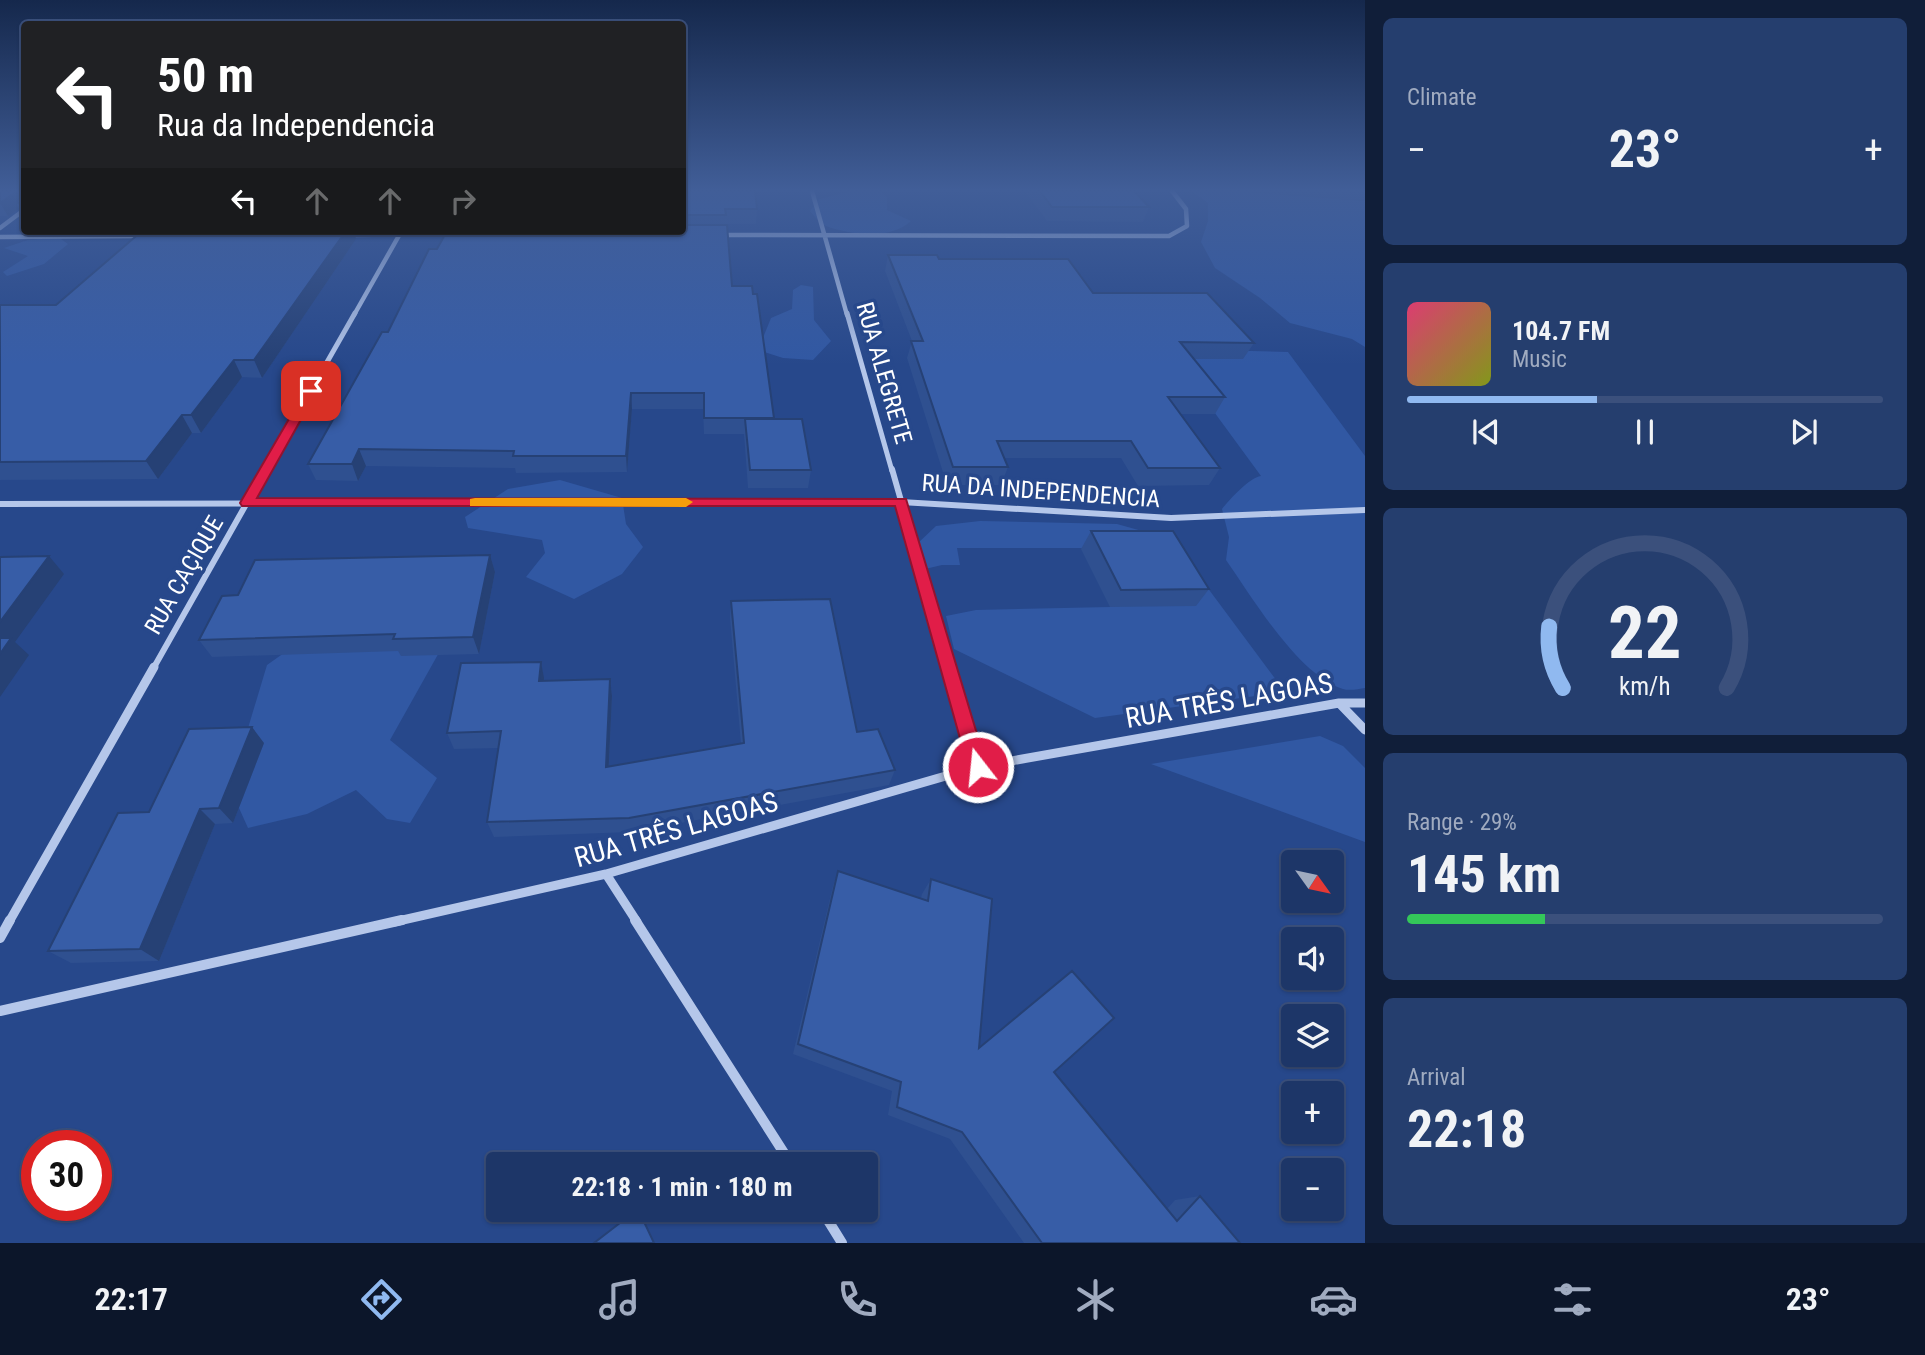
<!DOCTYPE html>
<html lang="en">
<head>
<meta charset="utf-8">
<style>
	:root { --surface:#1d3668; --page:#253e6e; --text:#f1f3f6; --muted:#a0abc0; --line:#3b507c; --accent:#90b9f0 }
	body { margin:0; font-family:"Roboto Condensed",sans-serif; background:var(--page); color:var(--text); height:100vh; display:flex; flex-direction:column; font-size:26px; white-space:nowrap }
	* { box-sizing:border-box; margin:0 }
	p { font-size:23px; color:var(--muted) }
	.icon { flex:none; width:38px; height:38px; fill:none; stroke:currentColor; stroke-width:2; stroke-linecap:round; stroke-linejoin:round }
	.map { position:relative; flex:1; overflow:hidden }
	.drawer { display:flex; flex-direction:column; gap:18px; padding:18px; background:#101e39; width:560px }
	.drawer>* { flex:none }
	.banner { position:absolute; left:21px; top:21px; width:665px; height:214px; border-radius:7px; box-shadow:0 2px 5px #0004,0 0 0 2px var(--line); background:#202124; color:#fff; overflow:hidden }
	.needle { width:46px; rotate:123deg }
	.buttons { position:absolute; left:1281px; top:850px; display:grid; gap:14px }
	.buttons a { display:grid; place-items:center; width:63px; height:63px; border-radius:7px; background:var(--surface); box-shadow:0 2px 5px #0004,0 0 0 2px var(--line); font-size:35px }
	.speed { position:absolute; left:21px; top:1130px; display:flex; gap:14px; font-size:35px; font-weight:700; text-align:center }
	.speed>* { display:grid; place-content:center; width:91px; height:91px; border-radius:50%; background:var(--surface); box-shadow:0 2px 5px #0004,0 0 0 2px var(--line); line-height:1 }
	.speed .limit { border:10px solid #d22; background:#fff; color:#111 }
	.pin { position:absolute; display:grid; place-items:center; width:60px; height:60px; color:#fff; margin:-30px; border-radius:14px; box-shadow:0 4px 10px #0006 }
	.me { position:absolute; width:77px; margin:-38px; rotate:344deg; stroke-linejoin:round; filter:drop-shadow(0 0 5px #0008) }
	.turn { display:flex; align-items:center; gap:24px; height:147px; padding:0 21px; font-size:32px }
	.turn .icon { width:91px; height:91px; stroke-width:2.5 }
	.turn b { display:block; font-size:49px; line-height:60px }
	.lanes { display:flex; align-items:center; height:66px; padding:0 21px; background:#0003; justify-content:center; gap:35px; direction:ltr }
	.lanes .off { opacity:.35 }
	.big { font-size:52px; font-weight:700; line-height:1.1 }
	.drawer .widget { flex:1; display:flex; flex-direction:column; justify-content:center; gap:10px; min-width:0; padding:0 24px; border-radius:10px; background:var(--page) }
	.drawer .dial { align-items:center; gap:0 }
	.dial svg { height:182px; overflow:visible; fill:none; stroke:var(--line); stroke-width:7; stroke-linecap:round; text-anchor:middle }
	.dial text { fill:var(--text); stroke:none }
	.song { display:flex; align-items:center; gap:21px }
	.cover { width:84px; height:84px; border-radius:10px; background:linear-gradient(135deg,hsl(340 70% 55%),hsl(70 70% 35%)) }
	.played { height:7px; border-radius:4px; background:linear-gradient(90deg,var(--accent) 40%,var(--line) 40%) }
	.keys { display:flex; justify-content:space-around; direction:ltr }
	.heat { display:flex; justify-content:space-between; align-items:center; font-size:38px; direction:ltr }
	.charge { height:10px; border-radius:5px; background:linear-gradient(90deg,#34c759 29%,var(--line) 0) }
	.trip { position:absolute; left:486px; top:1152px; width:392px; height:70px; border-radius:7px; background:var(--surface); box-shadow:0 2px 5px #0004,0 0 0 2px var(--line); font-weight:700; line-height:70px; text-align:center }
	.tab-bar { display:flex; height:112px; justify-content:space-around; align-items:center; background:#0c162a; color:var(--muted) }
	.tab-bar .icon { width:49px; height:49px }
	.tab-bar .on { color:var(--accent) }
	.tab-bar b { font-size:32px; color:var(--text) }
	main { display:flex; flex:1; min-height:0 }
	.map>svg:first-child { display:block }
</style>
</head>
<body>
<main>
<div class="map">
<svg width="1365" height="1243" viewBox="0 0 1365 1243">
	<rect width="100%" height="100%" fill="#27488b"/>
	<path fill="#3158a3" d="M 1192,191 L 1234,191 L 1365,201 L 1365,347 L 1352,339 L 1290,323 L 1260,298 L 1215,268 L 1201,242 L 1208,221 L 1208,203 Z
		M 848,192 L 881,192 L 887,197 L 887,210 L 911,221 C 891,240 851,235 826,226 C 820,223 814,216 810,211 L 819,199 Z
		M 58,237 L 68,244 L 44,264 L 7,276 L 3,272 L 28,256 L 4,248 L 28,240 Z
		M 801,285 L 813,287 L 814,320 L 831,341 L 813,360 L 783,358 L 758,350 L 771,318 L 792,309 L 793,290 Z
		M 1168,349 L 1288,352 L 1365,456 L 1365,688 C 1359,689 1349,691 1343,689 C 1298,675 1252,597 1226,560 L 1229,537 L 1222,509 C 1231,498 1249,478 1261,476 Z
		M 560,480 L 622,498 L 626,524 L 643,547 L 622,574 L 574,599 L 526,577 L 545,553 L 542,540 L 468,528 L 465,517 L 508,489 Z
		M 980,521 L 1117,524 L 1160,536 L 1181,552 L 1285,692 L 1095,718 L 954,649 L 946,616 L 976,610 L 1110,607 L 1162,548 L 957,548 L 960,565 L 942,565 L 925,569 L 920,564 L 921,556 L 917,544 L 936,526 Z
		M 308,636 L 441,649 L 390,740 L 437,778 L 410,823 L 387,819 L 356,790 L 307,814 L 248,828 L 230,788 L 267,665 Z
		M 1320,736 L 1343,746 L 1365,768 L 1365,842 L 1151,764 Z"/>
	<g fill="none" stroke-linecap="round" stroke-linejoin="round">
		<path stroke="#b5c7ea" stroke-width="4.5" d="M 812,191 L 847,315
			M 0,228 L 24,210
			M 347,235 L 454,234
			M 718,235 L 1169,236 L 1187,226 L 1186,209 L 1172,191
			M 0,237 L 146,236
			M 354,315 L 401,232"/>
		<path stroke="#b5c7ea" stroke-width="5" d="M 847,313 L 892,471
			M 265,471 L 355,313"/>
		<path stroke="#b5c7ea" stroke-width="6" d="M 892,469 L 949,669
			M 0,504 L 901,502 L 1171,518 L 1365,510
			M 153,669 L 266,469"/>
		<path stroke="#b5c7ea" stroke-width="9" d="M 948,667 L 977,767
			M 1339,703 L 1365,730
			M 606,874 L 637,922
			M 9,922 L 154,667
			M 394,922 L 606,874 L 977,767 L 1339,703 L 1365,703"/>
		<path stroke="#b5c7ea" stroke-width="10" d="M 635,920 L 791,1164
			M 0,938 L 10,920
			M 0,1011 L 402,920
			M 821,1209 L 842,1243"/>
	</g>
	<path fill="#2f5090" d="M 0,191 L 24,191 L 24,216 L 19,209 L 8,216 L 0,216 Z
		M 682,191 L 757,209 L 756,224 L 726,224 L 732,286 L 774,419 L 811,470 L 808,488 L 748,488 L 744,434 L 704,434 L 703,409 L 632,409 L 627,472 L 516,473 L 515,468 L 366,466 L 358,481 L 316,480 L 308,464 L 388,332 L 682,231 Z
		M 1025,191 L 1134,191 L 1149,207 L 1143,222 L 1047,221 Z
		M 1237,191 L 1365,191 L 1365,201 Z
		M 142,231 L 354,231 L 356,239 L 262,378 L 242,377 L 201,433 L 192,433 L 158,479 L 0,480 L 0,305 L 56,305 Z
		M 888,255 L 939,259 L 1093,293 L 1254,343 L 1243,359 L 1194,359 L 1225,397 L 1215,414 L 1181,414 L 1220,468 L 1209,485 L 1138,486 L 1121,458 L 1004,458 L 1008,467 L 1001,485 L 947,485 L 907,358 L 912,341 L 885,271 Z
		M 1091,531 L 1209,589 L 1196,606 L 1110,607 L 1081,549 Z
		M 490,555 L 495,572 L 479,654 L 401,656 L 398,651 L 212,657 L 199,640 L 238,595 Z
		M 731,601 L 857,732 L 895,770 L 889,785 L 631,832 L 494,837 L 487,822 L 499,748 L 454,749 L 447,733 L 541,662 L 544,681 L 610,679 L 612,696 L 609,766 L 741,744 L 730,618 Z
		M 264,743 L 233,823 L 215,824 L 159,961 L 71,963 L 48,951 Z
		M 838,871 L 921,898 L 922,894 L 931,879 L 979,1048 L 1054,1072 L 1167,1209 L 1175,1200 L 1200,1196 L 1240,1243 L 1024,1243 L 950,1139 L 888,1115 L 892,1091 L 793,1054 L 833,886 Z"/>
	<path fill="#264175" d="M 16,192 L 23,203 L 16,203 L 19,209 L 8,216 L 0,203 Z
		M 346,231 L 354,231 L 356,239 L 262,378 L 254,360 Z
		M 234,360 L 242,377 L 201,433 L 191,415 Z
		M 631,393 L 632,409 L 627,472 L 626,456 Z
		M 182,415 L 192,433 L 158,479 L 146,461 Z
		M 359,449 L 366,466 L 358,481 L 352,464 Z
		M 490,555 L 495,572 L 479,654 L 473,637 Z
		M 49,556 L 64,574 L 15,642 L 29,655 L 0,697 L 0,622 Z
		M 541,662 L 544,678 L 543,698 L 539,681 Z
		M 610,679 L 612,696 L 608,782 L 606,767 Z
		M 252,727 L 264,743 L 233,823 L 219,808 Z
		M 200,809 L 215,824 L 159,961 L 140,949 Z"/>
	<path fill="#375da7" stroke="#264175" stroke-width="2" d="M 0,191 L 24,191 L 24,203 L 16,203 L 21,197 L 16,192 L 0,203 Z
		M 682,191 L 755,191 L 757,209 L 725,209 L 726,215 L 682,215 Z
		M 1040,191 L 1134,191 L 1149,207 L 1052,207 Z
		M 682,225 L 727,225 L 732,286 L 752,286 L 753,294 L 757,294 L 774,418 L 704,418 L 704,393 L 631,393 L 626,456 L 513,456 L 514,451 L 359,449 L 352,464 L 308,464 L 382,332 L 388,332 L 429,249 L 437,249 L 447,231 L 682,231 Z
		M 142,231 L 346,231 L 254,360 L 234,360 L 191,415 L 182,415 L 146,461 L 0,462 L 0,305 L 56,305 Z
		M 888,255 L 937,255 L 939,259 L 1068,259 L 1093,293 L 1207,293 L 1254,343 L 1180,342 L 1225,397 L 1168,397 L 1220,468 L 1148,468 L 1131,441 L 997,441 L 1008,467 L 953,467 L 911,341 L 923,341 Z
		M 745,419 L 802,419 L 811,470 L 750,470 Z
		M 1091,531 L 1173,531 L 1209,589 L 1121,590 Z
		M 490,555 L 473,637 L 393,639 L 395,634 L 199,640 L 222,596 L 238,595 L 255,560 Z
		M 49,556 L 0,622 L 0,557 Z
		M 830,599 L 857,732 L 878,729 L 895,770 L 629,818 L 487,822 L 501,731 L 447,733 L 461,663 L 541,662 L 539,681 L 610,679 L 606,767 L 744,743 L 731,601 Z
		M 0,638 L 11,638 L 0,654 Z
		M 252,727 L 219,808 L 200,809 L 140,949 L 48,951 L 118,813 L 149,812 L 189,729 Z
		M 838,871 L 928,901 L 931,879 L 992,899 L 979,1048 L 1072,971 L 1114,1018 L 1054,1072 L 1177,1221 L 1200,1196 L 1240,1243 L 1042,1243 L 962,1132 L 897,1107 L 901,1082 L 798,1044 Z
		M 638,1209 L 654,1243 L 594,1243 Z"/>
	<linearGradient id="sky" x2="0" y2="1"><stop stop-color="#15284c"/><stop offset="0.52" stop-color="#415e98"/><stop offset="1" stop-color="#415e98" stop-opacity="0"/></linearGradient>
	<rect width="1365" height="365" fill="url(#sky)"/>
	<path fill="#e11d48" stroke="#92132f" stroke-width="2" d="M 307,388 L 317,391 L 257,498 L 906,499 L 987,767 L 984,773 L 978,775 L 971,773 L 968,767 L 895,506 L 242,506 L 240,503 Z"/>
	<path fill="#f59e0b" d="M 475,498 L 686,498 L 693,502 L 686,507 L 470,506 L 470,499 Z"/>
	<g text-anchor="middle" stroke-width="7" stroke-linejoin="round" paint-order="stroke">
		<g font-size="24" fill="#fff" stroke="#27488b">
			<text transform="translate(884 373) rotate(74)" y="8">RUA ALEGRETE</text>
			<text transform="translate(1041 491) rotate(4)" y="8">RUA DA INDEPENDENCIA</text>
			<text transform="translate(184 575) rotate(-60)" y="8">RUA CAÇIQUE</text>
		</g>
		<g font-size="28" fill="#fff" stroke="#27488b">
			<text transform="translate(1229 700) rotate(-10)" y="10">RUA TRÊS LAGOAS</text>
			<text transform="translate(676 829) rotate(-16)" y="10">RUA TRÊS LAGOAS</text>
		</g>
	</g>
</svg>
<div class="buttons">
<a><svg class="needle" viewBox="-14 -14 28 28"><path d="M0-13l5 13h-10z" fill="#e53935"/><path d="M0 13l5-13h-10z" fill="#a0abc0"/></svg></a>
<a><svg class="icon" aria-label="sound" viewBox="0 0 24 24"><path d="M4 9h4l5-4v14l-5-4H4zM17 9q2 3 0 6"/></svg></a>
<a><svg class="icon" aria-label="layers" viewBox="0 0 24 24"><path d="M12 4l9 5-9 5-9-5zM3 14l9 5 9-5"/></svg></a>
<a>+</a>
<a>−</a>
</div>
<div class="speed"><div class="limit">30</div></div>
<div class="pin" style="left:311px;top:391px;background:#d93025"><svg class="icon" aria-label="arrive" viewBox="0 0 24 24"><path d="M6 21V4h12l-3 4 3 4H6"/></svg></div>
<svg class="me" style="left:978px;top:767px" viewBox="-20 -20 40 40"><circle r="17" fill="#e11d48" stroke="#fff" stroke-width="3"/><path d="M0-11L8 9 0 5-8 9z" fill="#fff"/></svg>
<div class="trip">22:18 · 1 min · 180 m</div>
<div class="banner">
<div class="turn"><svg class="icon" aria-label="left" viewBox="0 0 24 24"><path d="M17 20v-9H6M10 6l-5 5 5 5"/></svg><div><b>50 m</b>Rua da Independencia</div></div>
<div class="lanes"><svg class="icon" aria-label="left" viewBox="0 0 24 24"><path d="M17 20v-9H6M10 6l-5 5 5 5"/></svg><svg class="icon off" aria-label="ahead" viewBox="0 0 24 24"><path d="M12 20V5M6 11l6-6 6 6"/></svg><svg class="icon off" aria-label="ahead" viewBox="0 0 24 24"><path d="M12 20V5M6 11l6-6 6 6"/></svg><svg class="icon off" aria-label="right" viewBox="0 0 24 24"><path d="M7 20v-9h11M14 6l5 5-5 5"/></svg></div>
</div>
</div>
<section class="drawer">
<div class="widget"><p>Climate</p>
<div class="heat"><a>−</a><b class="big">23°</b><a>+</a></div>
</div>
<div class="widget">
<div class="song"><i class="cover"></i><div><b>104.7 FM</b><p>Music</p></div></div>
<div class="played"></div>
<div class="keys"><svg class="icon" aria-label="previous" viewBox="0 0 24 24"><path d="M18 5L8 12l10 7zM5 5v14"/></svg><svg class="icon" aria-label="pause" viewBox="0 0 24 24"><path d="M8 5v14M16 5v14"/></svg><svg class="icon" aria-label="next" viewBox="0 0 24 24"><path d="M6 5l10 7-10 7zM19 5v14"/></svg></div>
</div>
<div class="widget dial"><svg viewBox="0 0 100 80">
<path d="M14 69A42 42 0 1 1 86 69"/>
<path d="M14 69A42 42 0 0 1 8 42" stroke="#90b9f0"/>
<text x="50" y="56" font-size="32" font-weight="700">22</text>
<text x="50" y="72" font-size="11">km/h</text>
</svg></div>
<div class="widget"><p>Range · 29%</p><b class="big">145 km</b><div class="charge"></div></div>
<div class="widget"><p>Arrival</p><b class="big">22:18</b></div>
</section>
</main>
<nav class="tab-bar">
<b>22:17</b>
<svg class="icon on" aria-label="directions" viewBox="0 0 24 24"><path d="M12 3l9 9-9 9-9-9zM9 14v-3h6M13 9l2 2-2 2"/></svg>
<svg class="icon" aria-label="music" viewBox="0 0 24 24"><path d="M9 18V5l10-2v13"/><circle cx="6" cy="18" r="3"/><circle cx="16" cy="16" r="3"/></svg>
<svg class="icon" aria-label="phone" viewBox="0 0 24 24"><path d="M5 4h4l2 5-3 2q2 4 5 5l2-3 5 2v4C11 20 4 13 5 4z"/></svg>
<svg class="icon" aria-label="climate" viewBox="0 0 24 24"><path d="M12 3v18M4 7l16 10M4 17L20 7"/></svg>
<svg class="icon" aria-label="car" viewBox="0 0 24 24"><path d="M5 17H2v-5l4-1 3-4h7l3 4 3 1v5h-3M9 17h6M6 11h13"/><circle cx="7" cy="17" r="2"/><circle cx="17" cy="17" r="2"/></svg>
<svg class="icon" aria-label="filters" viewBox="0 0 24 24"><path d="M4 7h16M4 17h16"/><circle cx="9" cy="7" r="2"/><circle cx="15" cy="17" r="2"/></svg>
<b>23°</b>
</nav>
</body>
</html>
